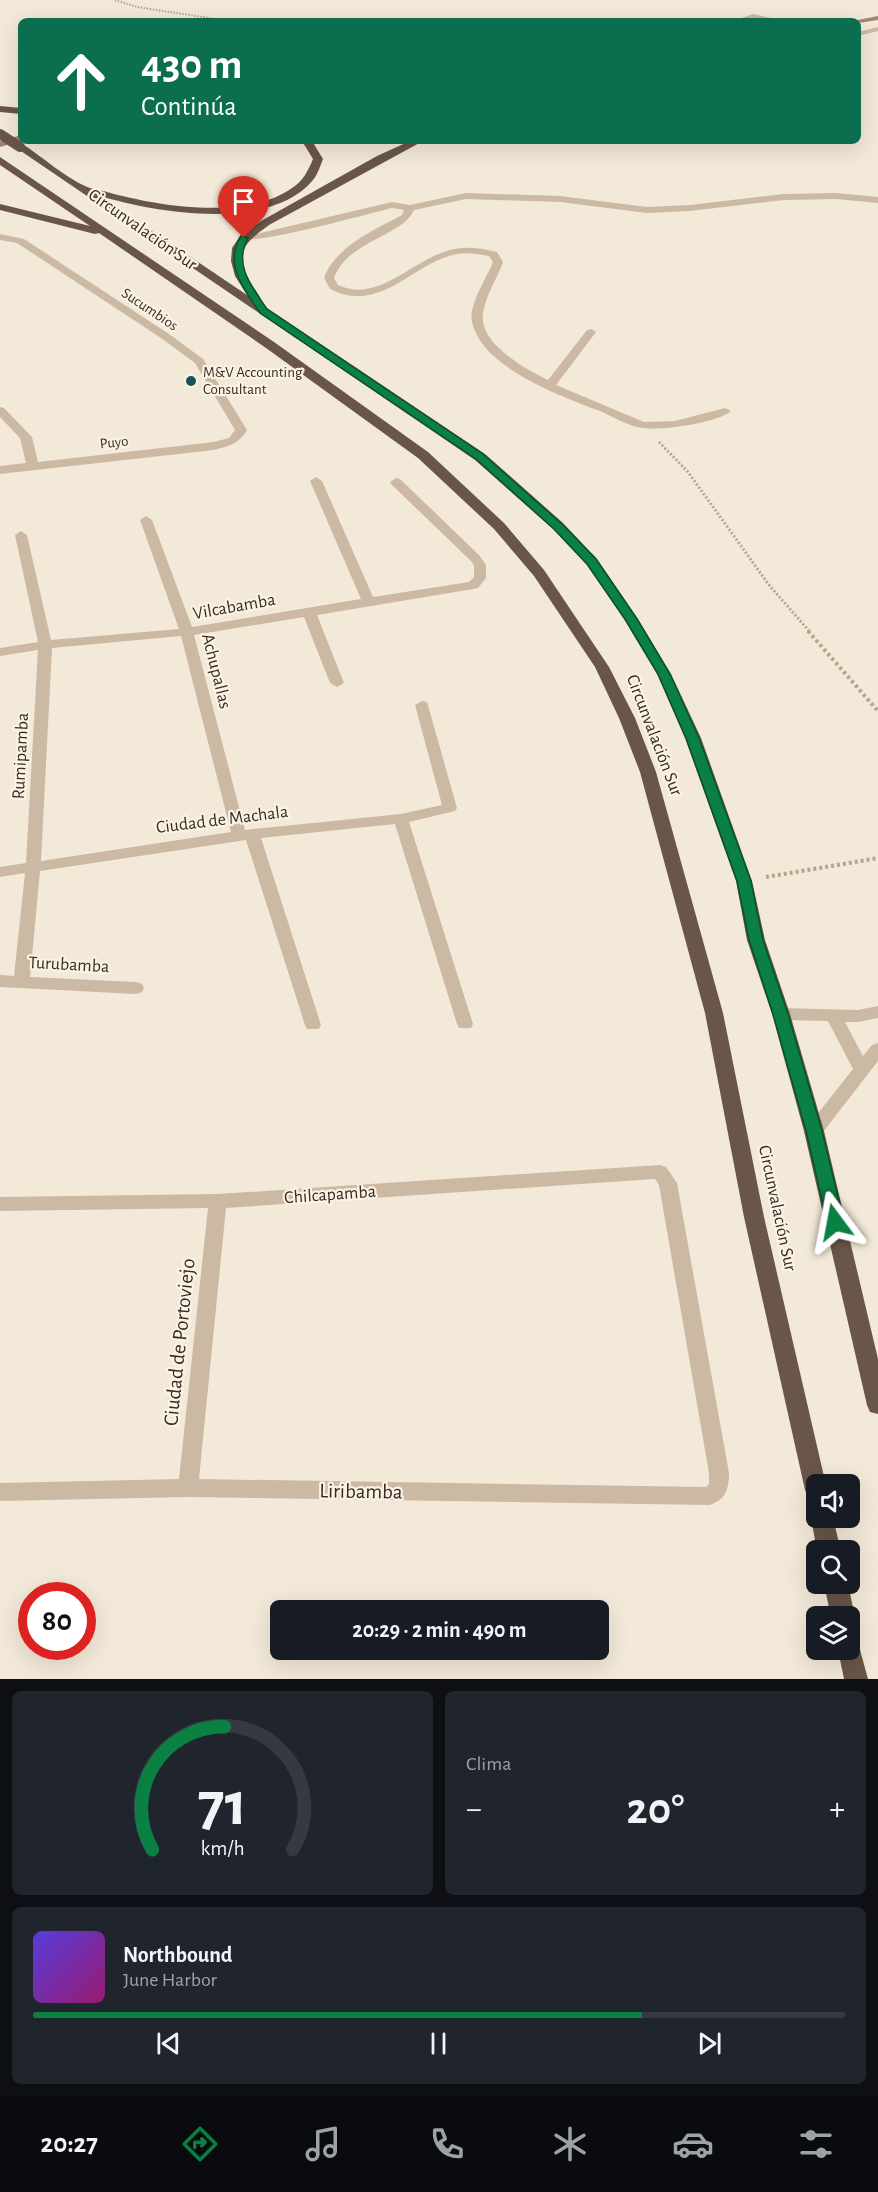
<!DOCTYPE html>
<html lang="es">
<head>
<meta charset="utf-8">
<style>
	:root { --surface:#171b24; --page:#20242c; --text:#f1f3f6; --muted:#9ea1a6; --line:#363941; --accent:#0b8043 }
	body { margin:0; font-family:"Alegreya Sans",sans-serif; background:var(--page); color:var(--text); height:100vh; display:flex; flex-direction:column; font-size:22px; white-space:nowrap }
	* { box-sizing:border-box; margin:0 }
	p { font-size:20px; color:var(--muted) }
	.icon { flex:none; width:33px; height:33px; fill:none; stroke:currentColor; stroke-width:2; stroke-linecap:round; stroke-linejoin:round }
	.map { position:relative; height:1679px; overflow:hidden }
	.details { display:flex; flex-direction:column; gap:12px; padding:12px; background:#0d0f14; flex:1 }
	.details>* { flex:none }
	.top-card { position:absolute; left:18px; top:18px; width:843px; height:126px; border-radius:9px; box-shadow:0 6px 24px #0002; background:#0b6e4f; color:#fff; overflow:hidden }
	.fabs { position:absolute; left:806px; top:1474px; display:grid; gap:12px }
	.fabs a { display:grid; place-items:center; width:54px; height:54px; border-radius:9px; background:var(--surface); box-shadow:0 6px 24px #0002; font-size:30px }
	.speed { position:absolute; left:18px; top:1582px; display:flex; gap:12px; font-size:30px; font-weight:700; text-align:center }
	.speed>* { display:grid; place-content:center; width:78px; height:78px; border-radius:50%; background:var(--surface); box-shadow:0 6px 24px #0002; line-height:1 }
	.speed .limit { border:9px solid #d22; background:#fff; color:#111 }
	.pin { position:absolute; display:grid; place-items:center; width:51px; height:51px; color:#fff; margin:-62px -26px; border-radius:50% 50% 50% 0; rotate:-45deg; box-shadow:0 0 6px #0007 }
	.pin .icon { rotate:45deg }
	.me { position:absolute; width:66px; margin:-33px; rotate:347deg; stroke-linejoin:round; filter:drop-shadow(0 0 4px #0008) }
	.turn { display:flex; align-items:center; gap:21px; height:126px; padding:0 24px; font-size:27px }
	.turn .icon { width:78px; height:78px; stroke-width:2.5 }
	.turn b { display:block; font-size:42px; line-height:51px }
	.big { font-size:45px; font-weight:700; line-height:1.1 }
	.details .tile { flex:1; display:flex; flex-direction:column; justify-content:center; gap:9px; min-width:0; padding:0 21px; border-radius:9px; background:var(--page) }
	.details .dial { align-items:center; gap:0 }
	.dial svg { height:156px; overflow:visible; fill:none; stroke:var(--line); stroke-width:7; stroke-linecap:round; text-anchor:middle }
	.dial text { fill:var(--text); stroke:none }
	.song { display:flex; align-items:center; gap:18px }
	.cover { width:72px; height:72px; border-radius:9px; background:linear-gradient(135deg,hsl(250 70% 55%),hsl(320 70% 35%)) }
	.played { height:6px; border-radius:3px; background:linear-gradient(90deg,var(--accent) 75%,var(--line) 75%) }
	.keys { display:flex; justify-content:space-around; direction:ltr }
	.heat { display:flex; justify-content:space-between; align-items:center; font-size:33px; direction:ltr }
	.details .tiles { flex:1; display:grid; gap:12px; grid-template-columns:1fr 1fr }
	.tile:last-child { grid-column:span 2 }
	.trip { position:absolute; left:270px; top:1600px; width:339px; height:60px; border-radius:9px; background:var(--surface); box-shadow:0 6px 24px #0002; font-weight:700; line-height:60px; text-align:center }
	.tab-bar { display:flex; height:96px; justify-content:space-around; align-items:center; background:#090b0e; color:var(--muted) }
	.tab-bar .icon { width:42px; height:42px }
	.tab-bar .current { color:var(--accent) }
	.tab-bar b { font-size:27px; color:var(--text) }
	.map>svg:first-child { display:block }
</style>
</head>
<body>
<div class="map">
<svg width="878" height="1679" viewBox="0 0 878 1679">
	<rect width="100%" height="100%" fill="#f3e9d8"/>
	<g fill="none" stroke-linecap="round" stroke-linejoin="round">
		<path stroke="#b8a38d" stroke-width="2" stroke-dasharray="1.5 1.5" stroke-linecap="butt" d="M 115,0 L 137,7 L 229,21"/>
		<path stroke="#b8a38d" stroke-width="3" stroke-dasharray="2 2" stroke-linecap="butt" d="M 659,442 L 688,472 L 769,585 L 810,632"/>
		<path stroke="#b8a38d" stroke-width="4" stroke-dasharray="3 3" stroke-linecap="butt" d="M 808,631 L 878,711
			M 766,877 L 878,858"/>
		<path fill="#ccb9a3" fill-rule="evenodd" d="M 753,14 L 784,21 L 753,19 L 733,21 Z
			M 651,19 L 655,19 L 656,21 L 647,21 Z
			M 878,27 L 878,31 L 858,36 L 858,32 Z"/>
		<path fill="#ccb9a3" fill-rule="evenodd" d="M 466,193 L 560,196 L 647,207 L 690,205 L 784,194 L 836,193 L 878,197 L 878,203 L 836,199 L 784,200 L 690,211 L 647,213 L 560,202 L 466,199 L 414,210 C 403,236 347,241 334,278 L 338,285 C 380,305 416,255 455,249 C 469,246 483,249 497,252 L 503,262 C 497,279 485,296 483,314 C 479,344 526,369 548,380 L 587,330 L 591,329 L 596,332 L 556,385 L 644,422 L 675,421 L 725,408 L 731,411 C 717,423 661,431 642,428 C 627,426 614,417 600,411 C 561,396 482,368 472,322 C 468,306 487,277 493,262 L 489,256 C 478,254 468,252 457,254 C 413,262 381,315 330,289 L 324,278 C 335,247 374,230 402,215 L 404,210 L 392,208 C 370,213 251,247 239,238 L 392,202 L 410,205 Z
			M 0,234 L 24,239 L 169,334 L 203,359 L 247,430 C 239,444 229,446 214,450 L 0,474 L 0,466 L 26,463 L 20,438 L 0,417 L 0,407 L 4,408 L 32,437 L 38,462 L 214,442 L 229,438 L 235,430 L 195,363 L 161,338 L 17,243 L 0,240 Z
			M 316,477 L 322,481 L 373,597 L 469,582 L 474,577 L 474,565 L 471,561 L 392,485 L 390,482 L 396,478 L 400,479 L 479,555 L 486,565 L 486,578 L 478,588 L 473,589 L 317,615 L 344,683 L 337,687 L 330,683 L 304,617 L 194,635 L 245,830 L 401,814 L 442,805 L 415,705 L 422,701 L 427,702 L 457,808 L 455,811 L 409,822 L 473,1024 L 471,1028 L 459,1028 L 457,1024 L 395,824 L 261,838 L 321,1025 L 319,1029 L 307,1029 L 305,1025 L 246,840 L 40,871 L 30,977 L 136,982 L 142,984 L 144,988 L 142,992 L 136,994 L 0,987 L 0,975 L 14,976 L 25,873 L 0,877 L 0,867 L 26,863 L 38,650 L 0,656 L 0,648 L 38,642 L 15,535 L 21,531 L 27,535 L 51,640 L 179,629 L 140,520 L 146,516 L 152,520 L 192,627 L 361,599 L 310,481 ZM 181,636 L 231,832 L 41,861 L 52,648 Z
			M 878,1006 L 878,1018 L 858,1022 L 845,1022 L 863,1056 L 872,1045 L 878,1043 L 878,1061 L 820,1136 L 814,1138 L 808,1136 L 805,1131 L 808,1126 L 853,1069 L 828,1021 L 781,1020 L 775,1018 L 773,1014 L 775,1010 L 781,1008 L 858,1010 Z
			M 660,1165 L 666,1167 L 677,1183 L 729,1473 C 729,1489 726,1499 710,1505 L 188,1497 L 0,1501 L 0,1483 L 179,1479 L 208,1208 L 0,1211 L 0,1197 L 218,1194 ZM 655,1179 L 659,1185 L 709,1473 L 709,1484 L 706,1487 L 199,1479 L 226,1208 Z"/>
		<path fill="#a08774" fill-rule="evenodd" d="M 878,16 L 878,20 L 858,23 L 858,21 L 853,21 Z
			M 21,135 L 21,141 L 0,147 L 0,141 Z"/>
		<path fill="#695648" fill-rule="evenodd" d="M 0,106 L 21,108 L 21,114 L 0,112 Z
			M 302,141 L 312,141 L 323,159 C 320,166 318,174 313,180 C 270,232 157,213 100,196 L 247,295 L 235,276 L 231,261 L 232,248 L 240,236 L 261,221 L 377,156 L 410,141 L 423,141 L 269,225 C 243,244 233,254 252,285 C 257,292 262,300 264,306 L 485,454 L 563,523 L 597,559 L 638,619 L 671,674 L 701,738 L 752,881 L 765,940 L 790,1014 L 824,1131 L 878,1359 L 878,1414 L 870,1412 L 867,1405 L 804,1131 L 772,1014 L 747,940 L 736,881 L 685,738 L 657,674 L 624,619 L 587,565 L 553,529 L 475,460 L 15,147 L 24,145 C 42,157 65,177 85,186 C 91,189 100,190 107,192 C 157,206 246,221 292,188 C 303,181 308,171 313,159 Z
			M 0,157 L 274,342 L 428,452 L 504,523 L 544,570 L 609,667 L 635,718 L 656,772 L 723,1013 L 764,1217 L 826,1485 L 816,1485 L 816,1500 L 808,1497 L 805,1490 L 744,1217 L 705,1013 L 640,772 L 619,718 L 595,667 L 534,576 L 494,529 L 418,458 L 266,348 L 99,233 L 95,234 L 0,210 L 0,204 L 90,226 L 0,165 Z
			M 816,1510 L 816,1518 L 833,1518 L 841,1551 L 817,1551 L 811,1518 Z
			M 824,1584 L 848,1584 L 855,1617 L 851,1625 L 849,1626 L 849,1617 L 831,1617 Z
			M 849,1636 L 857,1639 L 868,1679 L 844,1679 L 838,1650 L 849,1650 Z"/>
		<path stroke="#695648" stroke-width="10" d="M 0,134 L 20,147"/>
	</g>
	<path fill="#0b8043" stroke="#07532c" stroke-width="1.5" d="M 241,236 L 248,238 C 233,265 252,287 267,309 L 483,454 L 562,524 L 596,559 L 637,619 L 670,674 L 699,738 L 751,881 L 763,940 L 788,1014 L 822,1131 L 844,1222 L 841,1227 L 835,1229 L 829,1227 L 827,1222 L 806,1131 L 773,1014 L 749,940 L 737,881 L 686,738 L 658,674 L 625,619 L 587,564 L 554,529 L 476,459 L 260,313 C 244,289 223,264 241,236 Z"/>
	<circle fill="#17525c" stroke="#fbf2e4" stroke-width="2" cx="191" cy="381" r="6"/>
	<g text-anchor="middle" stroke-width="4.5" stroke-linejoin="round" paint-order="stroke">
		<g font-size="15" fill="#362c25" stroke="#fbf2e4">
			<text transform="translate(150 309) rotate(34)" y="5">Sucumbios</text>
			<text transform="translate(114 442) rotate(-6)" y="5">Puyo</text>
		</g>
		<g font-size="15" fill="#362c25" stroke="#fbf2e4" text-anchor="start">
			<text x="203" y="377">M&amp;V Accounting<tspan x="203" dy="17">Consultant</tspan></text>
		</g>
		<g font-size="18" fill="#362c25" stroke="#fbf2e4">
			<text transform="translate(143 229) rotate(35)" y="6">Circunvalación Sur</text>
			<text transform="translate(234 606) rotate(-10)" y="6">Vilcabamba</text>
			<text transform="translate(217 671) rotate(76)" y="6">Achupallas</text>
			<text transform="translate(655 735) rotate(69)" y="6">Circunvalación Sur</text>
			<text transform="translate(20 756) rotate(-87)" y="6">Rumipamba</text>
			<text transform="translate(222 819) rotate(-7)" y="6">Ciudad de Machala</text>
			<text transform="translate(69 964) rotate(3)" y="6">Turubamba</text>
			<text transform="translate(330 1194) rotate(-4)" y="6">Chilcapamba</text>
			<text transform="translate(778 1208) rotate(78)" y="6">Circunvalación Sur</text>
		</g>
		<g font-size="21" fill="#362c25" stroke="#fbf2e4">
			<text transform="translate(179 1342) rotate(-84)" y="7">Ciudad de Portoviejo</text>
			<text transform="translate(361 1491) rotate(1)" y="7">Liribamba</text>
		</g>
	</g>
</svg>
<div class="fabs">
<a><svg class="icon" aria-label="sound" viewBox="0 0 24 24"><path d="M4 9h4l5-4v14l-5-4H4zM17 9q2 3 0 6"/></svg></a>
<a><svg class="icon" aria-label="search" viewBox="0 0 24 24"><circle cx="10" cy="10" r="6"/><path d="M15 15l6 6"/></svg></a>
<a><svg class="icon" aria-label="layers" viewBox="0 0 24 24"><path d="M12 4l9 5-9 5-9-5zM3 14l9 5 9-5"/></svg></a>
</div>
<div class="speed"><div class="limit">80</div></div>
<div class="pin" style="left:244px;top:238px;background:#d93025"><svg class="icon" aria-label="arrive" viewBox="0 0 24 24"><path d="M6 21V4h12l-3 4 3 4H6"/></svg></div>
<svg class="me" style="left:835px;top:1222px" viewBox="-20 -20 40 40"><path d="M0-17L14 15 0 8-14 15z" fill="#0b8043" stroke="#fff" stroke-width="4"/></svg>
<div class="trip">20:29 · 2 min · 490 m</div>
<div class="top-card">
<div class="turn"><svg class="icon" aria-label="ahead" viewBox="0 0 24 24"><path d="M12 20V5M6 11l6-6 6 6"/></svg><div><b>430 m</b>Continúa</div></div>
</div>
</div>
<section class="details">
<div class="tiles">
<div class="tile dial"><svg viewBox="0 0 100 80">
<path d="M14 69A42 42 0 1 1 86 69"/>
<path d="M14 69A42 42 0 0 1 51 6" stroke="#0b8043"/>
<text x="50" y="56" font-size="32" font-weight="700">71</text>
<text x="50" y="72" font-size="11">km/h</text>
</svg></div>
<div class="tile"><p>Clima</p>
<div class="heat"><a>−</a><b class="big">20°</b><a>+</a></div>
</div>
<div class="tile">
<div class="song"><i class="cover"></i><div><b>Northbound</b><p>June Harbor</p></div></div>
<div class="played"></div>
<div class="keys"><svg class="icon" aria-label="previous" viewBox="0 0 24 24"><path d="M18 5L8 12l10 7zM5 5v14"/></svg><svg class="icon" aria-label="pause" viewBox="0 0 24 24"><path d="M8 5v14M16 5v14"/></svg><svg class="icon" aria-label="next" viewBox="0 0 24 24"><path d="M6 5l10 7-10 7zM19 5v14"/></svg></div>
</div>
</div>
</section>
<nav class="tab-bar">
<b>20:27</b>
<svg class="icon current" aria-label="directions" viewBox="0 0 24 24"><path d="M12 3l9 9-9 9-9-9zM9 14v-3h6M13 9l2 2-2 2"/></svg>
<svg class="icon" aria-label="music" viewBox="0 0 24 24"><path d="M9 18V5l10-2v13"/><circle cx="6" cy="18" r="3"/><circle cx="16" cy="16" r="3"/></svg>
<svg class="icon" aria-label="phone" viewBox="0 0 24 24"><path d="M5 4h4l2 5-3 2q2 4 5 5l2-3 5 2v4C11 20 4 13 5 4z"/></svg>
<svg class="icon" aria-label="climate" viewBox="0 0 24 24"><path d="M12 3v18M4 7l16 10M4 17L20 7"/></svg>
<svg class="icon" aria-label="car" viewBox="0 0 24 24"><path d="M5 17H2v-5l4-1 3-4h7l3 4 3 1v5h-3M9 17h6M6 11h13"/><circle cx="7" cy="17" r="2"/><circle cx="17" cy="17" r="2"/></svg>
<svg class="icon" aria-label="filters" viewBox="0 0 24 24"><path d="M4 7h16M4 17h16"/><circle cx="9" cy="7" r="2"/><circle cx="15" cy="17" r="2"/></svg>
</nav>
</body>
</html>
